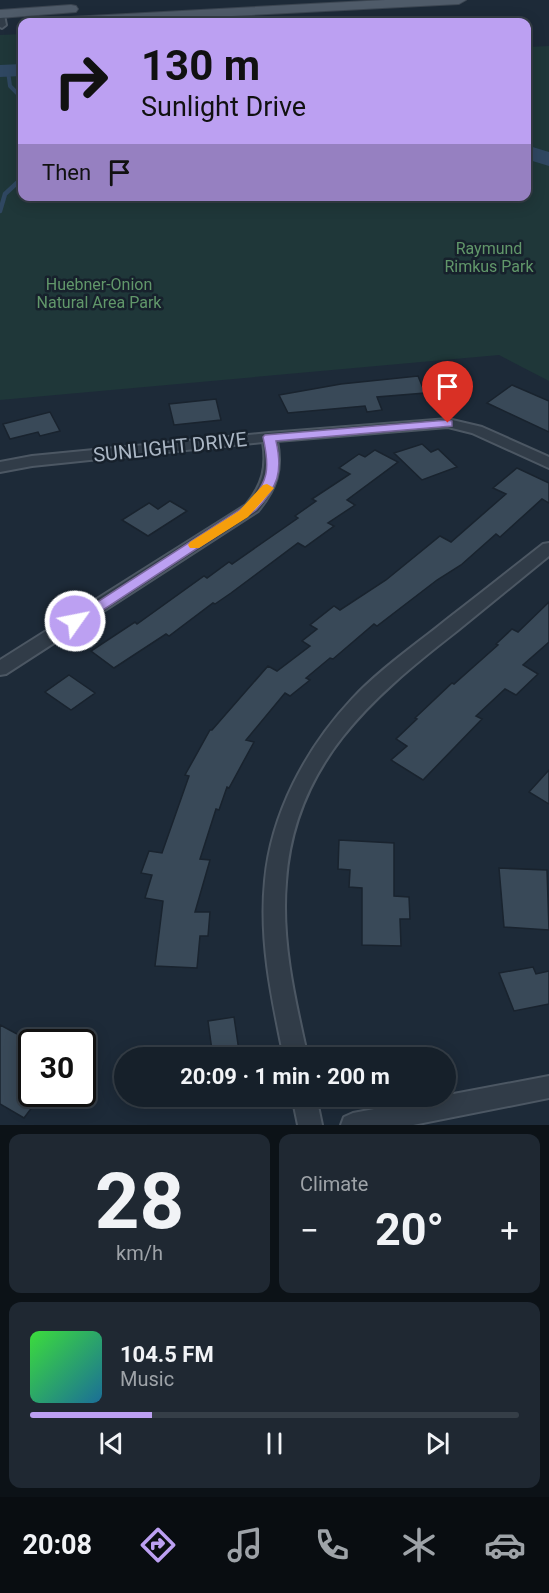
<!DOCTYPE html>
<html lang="en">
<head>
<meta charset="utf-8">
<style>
	:root { --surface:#16202a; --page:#1f2832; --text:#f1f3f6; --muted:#9ea3a8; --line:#353e47; --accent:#bca0f2 }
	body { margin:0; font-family:Roboto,sans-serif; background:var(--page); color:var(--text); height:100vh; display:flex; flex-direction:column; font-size:22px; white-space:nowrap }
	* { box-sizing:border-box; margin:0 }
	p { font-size:20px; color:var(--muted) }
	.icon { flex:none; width:33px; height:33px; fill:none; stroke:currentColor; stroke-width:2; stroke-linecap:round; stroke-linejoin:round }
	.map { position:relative; height:1125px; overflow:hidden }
	.sheet { display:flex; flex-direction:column; gap:9px; padding:9px; background:#0c1217; flex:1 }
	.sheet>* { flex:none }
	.banner { position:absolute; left:18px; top:18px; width:513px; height:183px; border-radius:12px; box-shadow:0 3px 15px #0003,0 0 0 2px var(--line); background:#bca0f2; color:#111; overflow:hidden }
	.speed { position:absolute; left:18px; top:1029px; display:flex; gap:12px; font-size:30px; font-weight:700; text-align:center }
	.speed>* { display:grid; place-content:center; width:78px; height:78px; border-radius:50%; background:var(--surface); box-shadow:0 3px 15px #0003,0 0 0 2px var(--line); line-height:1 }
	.speed .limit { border:3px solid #111; border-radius:9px; background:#fff; color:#111 }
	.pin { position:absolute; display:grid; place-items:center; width:51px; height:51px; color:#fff; margin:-62px -26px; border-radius:50% 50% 50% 0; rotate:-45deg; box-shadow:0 0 6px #0007 }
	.pin .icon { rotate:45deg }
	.me { position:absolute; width:66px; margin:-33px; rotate:57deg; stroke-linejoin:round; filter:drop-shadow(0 0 4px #0008) }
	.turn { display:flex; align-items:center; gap:21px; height:126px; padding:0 24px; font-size:27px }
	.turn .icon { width:78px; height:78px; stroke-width:2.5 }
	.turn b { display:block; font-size:42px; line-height:51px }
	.then { display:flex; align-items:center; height:57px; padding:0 24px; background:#0003; gap:12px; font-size:22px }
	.big { font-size:45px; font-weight:700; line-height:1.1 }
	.sheet .widget { flex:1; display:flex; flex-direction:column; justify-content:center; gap:9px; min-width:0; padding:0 21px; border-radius:12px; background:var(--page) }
	.sheet .dial { align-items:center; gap:0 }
	.dial b { font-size:78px; line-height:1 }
	.song { display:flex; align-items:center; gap:18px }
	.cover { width:72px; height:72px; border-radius:9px; background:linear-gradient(135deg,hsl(120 70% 55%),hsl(200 70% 35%)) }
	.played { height:6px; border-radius:3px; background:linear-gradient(90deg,var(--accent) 25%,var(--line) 25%) }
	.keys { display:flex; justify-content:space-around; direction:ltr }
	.heat { display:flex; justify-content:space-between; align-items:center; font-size:33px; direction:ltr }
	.sheet .tiles { flex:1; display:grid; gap:9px; grid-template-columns:1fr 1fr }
	.widget:last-child { grid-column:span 2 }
	.trip { position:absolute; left:114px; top:1047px; width:342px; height:60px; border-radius:30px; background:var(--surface); box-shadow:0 3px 15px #0003,0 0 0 2px var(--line); font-weight:700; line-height:60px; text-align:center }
	.tabs { display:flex; height:96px; justify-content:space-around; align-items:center; background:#090d11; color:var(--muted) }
	.tabs .icon { width:42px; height:42px }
	.tabs .current { color:var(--accent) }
	.tabs b { font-size:27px; color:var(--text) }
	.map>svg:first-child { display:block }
</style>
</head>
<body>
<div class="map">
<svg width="549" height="1125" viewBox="0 0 549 1125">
	<rect width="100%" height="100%" fill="#1d2a38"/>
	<path fill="#1f3739" d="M 22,34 L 22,196 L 526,196 L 527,47 L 549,46 L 549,381 L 499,355 L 0,400 L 0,35 Z"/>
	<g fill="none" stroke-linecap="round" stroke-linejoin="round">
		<path stroke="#2f4761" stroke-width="4" d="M 8,71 L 10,86 L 22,98
			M 18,183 L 22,179"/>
		<path stroke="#2f4761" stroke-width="4.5" d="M 0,211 L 5,194 L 19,181"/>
		<path fill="#2f4761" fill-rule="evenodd" d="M 22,64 L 22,76 L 0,77 L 0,65 Z
			M 526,145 L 549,152 L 549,166 L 526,159 Z"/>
	</g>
	<path fill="#394958" stroke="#19232e" stroke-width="1.5" d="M 418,376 L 425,393 L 377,397 L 382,410 L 367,412 L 365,406 L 288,413 L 279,395 L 341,384 Z
		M 512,385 L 549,401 L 549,432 L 487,403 Z
		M 216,399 L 221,420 L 174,425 L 169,404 Z
		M 50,412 L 60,431 L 40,436 L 38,432 L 10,439 L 3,424 Z
		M 422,444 L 431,452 L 438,449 L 457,467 L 422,480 L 394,453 Z
		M 375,450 L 398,462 L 347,500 L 355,505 L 328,523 L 334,526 L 305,547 L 298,543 L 231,593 L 215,604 L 213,603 L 169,636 L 166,634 L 114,668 L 91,651 L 135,622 L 137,624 L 204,576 L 207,578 L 229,562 L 232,564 L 298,518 L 295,516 L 316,501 L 312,499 L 350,474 L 339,468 L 359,454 L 365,457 Z
		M 517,468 L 549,483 L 549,503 L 542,499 L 500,537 L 496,534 L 461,565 L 437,580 L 377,626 L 374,624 L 333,659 L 330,658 L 306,678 L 310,680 L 290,696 L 285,693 L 246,740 L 254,742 L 229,788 L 227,787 L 219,810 L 216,809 L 200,859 L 210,860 L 195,912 L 210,912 L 208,936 L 200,936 L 197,968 L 155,966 L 163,901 L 145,898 L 152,875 L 141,873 L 149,851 L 162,853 L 189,776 L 185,775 L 210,730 L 212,730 L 268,666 L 277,671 L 310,646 L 302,641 L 317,629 L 310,625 L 334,606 L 340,610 L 386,580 L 440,536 L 451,542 L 506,494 L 493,488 Z
		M 170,501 L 187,511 L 148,536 L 122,520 L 149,503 L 158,509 Z
		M 549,602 L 549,642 L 523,665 L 538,674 L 516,695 L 505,689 L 476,716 L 482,719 L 423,780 L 391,760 L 407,746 L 396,739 L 417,719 L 415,718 L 452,683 L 454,684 L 498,645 L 496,644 L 512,629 L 518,632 Z
		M 69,675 L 95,693 L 71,710 L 45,692 Z
		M 549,770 L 549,804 L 529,792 Z
		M 339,840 L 394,843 L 394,896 L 409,897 L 410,919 L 400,919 L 401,946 L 362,945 L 362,888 L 349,887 L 350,870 L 338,869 Z
		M 499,868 L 547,870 L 549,930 L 504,927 Z
		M 533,967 L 536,974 L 549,971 L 549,1004 L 514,1011 L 499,973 Z
		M 234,1017 L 240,1058 L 213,1058 L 208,1021 Z
		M 0,1025 L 32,1042 L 32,1094 L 42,1094 L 24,1118 L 0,1104 Z"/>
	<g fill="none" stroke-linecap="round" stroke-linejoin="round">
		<g stroke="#4c5763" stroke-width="4">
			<path id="minor" d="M 0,12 L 4,15 L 6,25 L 2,28 L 0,27 Z
				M 448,419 L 482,427 L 549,457 L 549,468 L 472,433 L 448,427 L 277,441 C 283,470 276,489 258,511 L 6,674 L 0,675 L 0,660 L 246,505 C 263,485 267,467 263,442 L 32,466 L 0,472 L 0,462 L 32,456 L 269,433 Z
				M 549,543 L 549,556 C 518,581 488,606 457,631 C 371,698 294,764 286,882 C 281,941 295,1000 308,1058 L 284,1058 C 272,1000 259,941 265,881 C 271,814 306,748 352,699 C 380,669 414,646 446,620 C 479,595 511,569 543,544 Z
				M 549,1076 L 549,1098 L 413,1125 L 341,1125 L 344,1117 L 353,1113 Z
				M 292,1096 L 316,1096 L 322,1125 L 298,1125 Z"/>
		</g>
		<g stroke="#3b4551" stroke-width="2">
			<path id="primary" d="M 385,0 L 466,0 L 459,4 L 119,22 L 45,22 L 52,18 Z
				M 71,5 L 76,6 L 78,9 L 76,12 L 0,18 L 0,10 Z"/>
		</g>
		<use href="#minor" fill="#313c48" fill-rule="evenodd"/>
		<use href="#primary" fill="#4f5b69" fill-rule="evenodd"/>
	</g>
	<path fill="#bca0f2" stroke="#7a689d" stroke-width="1.5" d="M 448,420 L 452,421 L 452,426 L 276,441 C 283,472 278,487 256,510 L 80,625 L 70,625 L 68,621 L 247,505 C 269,482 270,468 263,437 L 265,435 Z"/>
	<path fill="#f59e0b" d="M 267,484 L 274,488 L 248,517 L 199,548 L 190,548 L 188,545 L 190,542 L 239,511 L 263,485 Z"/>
	<g text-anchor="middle" stroke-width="5" stroke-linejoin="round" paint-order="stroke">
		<g font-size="16" fill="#61976a" stroke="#17212c">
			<text x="489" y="254">Raymund<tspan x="489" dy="18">Rimkus Park</tspan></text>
			<text x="99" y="290">Huebner-Onion<tspan x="99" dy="18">Natural Area Park</tspan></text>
		</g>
		<g font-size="20" fill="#abb7c5" stroke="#17212c">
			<text transform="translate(170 447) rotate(-6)" y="7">SUNLIGHT DRIVE</text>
		</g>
	</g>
</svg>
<div class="speed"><div class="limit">30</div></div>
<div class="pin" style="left:448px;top:423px;background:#d93025"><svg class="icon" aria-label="arrive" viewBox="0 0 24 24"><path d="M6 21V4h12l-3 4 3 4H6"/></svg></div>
<svg class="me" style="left:75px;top:621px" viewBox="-20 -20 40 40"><circle r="17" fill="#bca0f2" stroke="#fff" stroke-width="3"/><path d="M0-11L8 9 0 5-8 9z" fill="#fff"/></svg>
<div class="trip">20:09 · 1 min · 200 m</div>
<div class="banner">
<div class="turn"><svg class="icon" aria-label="right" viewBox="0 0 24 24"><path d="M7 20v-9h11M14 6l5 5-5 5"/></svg><div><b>130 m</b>Sunlight Drive</div></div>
<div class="then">Then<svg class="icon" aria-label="arrive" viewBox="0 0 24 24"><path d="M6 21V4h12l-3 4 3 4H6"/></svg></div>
</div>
</div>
<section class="sheet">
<div class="tiles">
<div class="widget dial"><b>28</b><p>km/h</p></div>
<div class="widget"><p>Climate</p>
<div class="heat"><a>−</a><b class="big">20°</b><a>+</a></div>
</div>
<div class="widget">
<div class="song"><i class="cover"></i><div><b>104.5 FM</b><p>Music</p></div></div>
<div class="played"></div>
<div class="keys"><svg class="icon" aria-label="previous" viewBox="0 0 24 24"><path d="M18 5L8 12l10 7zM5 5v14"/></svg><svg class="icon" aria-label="pause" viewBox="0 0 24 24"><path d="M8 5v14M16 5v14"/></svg><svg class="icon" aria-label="next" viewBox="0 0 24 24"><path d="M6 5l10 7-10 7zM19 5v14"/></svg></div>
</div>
</div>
</section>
<nav class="tabs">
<b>20:08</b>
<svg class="icon current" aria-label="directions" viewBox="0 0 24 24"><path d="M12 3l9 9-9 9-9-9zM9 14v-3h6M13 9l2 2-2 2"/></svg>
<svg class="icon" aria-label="music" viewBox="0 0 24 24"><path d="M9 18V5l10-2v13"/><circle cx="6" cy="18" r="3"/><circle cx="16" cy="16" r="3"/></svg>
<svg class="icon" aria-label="phone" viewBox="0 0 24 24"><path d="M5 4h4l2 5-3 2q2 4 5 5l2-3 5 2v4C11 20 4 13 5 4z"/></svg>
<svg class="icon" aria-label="climate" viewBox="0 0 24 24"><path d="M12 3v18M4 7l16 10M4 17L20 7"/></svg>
<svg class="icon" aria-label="car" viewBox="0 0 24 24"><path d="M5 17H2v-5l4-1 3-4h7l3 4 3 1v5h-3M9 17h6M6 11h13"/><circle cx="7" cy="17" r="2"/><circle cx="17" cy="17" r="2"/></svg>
</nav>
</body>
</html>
